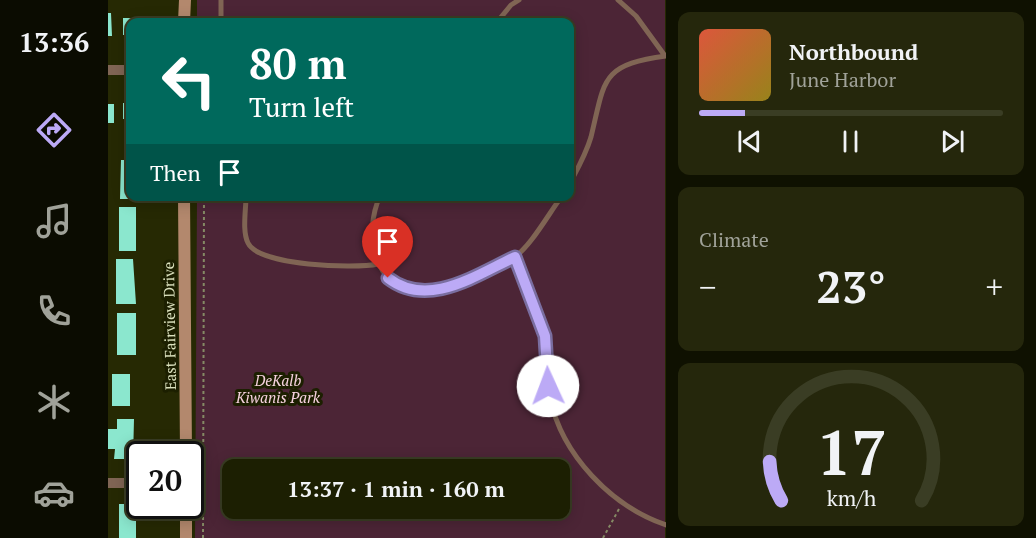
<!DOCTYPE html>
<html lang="en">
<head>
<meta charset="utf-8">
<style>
	:root { --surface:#1c1f02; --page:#25270c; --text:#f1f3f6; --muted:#a0a299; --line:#3a3d24; --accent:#bcaaf6 }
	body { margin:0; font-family:"PT Serif",serif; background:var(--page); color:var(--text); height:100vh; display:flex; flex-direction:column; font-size:22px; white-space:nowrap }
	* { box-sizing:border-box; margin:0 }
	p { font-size:20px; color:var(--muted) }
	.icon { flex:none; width:33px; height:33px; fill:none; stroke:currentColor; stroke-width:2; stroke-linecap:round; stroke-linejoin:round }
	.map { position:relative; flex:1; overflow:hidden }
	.drawer { display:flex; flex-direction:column; gap:12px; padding:12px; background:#0f1101; width:370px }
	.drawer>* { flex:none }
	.guide { position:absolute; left:18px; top:18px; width:448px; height:183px; border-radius:12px; box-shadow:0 3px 15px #0003,0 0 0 2px var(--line); background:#00695c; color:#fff; overflow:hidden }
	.speed { position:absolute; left:18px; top:441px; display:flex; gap:12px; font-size:30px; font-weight:700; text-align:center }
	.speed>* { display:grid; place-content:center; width:78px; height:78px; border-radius:50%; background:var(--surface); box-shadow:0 3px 15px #0003,0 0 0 2px var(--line); line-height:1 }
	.speed .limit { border:3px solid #111; border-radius:9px; background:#fff; color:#111 }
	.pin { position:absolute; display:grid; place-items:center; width:51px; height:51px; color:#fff; margin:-62px -26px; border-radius:50% 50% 50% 0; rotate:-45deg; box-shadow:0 0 6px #0007 }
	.pin .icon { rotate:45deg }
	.me { position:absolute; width:66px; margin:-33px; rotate:358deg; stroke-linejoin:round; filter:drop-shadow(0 0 4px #0008) }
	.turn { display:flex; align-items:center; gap:21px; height:126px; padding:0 24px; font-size:27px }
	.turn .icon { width:78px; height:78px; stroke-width:2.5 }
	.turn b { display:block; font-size:42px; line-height:51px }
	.then { display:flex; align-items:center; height:57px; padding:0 24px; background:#0003; gap:12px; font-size:22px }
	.big { font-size:45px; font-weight:800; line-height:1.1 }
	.drawer .widget { flex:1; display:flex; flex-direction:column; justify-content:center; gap:9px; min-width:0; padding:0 21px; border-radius:12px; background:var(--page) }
	.drawer .dial { align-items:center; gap:0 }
	.dial svg { height:156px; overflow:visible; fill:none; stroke:var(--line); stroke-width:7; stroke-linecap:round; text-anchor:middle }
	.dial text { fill:var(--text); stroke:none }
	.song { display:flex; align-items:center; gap:18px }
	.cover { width:72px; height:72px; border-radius:9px; background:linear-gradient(135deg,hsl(10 70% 55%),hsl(50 70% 35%)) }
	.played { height:6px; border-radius:3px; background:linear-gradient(90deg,var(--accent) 15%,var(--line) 15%) }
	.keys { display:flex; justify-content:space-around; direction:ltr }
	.heat { display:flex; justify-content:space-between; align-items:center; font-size:33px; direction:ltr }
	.trip { position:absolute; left:114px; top:459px; width:348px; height:60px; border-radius:12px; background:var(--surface); box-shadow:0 3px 15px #0003,0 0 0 2px var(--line); font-weight:800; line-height:60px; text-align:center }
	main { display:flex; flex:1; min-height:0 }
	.tab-bar { display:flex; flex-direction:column; width:108px; justify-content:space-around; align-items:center; background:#0b0c01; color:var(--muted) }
	.tab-bar .icon { width:42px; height:42px }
	.tab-bar .active { color:var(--accent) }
	.tab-bar b { font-size:27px; color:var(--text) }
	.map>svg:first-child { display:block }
</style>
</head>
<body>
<main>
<nav class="tab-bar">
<b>13:36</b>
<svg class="icon active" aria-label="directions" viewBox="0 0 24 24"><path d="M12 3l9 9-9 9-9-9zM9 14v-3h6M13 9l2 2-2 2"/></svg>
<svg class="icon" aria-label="music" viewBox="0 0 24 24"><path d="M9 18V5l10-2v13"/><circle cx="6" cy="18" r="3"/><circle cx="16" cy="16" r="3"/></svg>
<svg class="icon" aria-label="phone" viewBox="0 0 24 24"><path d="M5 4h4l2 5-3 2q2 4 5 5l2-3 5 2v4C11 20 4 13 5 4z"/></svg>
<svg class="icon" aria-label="climate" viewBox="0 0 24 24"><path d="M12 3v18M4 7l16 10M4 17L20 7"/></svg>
<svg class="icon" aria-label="car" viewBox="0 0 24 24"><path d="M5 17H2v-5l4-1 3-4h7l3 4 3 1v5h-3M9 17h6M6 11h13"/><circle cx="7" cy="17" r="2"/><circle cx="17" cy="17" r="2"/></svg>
</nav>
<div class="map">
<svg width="558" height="538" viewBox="0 0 558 538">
	<rect width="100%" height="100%" fill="#262903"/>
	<path fill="#4c2536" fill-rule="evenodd" d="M 89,0 L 557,0 L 557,538 L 87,538 L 89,197 L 462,196 L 462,22 L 89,22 ZM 124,470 L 452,470 L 452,508 L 124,508 Z"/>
	<path fill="#8be7ce" d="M 0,13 L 3,13 L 4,36 L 0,36 Z
		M 15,18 L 44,18 L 44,22 L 22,22 L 22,35 L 15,35 Z
		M 15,103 L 22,103 L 22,119 L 15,119 Z
		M 0,104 L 6,104 L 6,123 L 0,123 Z
		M 13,160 L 22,160 L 22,196 L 28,196 L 28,199 L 12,199 Z
		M 11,207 L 28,207 L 28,251 L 11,251 Z
		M 8,259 L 25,259 L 28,304 L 8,304 Z
		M 9,313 L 28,313 L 28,355 L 9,355 Z
		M 4,374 L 22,374 L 22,406 L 4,406 Z
		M 9,419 L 26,419 L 25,459 L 6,459 L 7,449 L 0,449 L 0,429 L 9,429 Z
		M 11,504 L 28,504 L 28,538 L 11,538 Z"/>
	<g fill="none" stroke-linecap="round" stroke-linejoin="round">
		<path stroke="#858a65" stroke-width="2" stroke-dasharray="3 3" stroke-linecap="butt" d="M 95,538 L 96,196
			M 495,538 L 511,509"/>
		<path stroke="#806554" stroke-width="5" d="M 510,0 L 528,16 L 557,56
			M 113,22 L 113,0
			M 389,22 L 403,5 L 411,0
			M 462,183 C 470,168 478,154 483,137 C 497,80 492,65 558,56
			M 138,196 C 138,210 134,231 140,243 C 151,266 247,269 270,264
			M 272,196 C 255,233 265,291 314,292 C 340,292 383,270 405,258 C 422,248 441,213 454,196
			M 407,257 C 417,282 430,307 436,334 C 441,355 437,377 442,398 C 454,455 503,506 558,525"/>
		<path stroke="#806554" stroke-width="10" d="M 0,70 L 22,70
			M 0,483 L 32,483"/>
		<path stroke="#b3886d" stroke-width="12" d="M 76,22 L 77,0
			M 76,196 L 78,454
			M 78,538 L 78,506"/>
	</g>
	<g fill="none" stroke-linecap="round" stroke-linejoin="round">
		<g stroke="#7a6ea0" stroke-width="15">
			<path id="route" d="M 280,278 C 320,309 368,275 407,257 L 437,336 L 440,386"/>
		</g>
		<use href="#route" stroke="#bcaaf6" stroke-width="10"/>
	</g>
	<g text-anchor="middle" stroke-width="6" stroke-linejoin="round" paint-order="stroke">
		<g font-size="15" fill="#dbe1bd" stroke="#1c1f00">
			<text transform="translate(62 326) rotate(-91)" y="5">East Fairview Drive</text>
		</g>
		<g font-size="15" font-style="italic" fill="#f7d2df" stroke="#1c1f00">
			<text x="170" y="386">DeKalb<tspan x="170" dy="17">Kiwanis Park</tspan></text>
		</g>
	</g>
</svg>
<div class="speed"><div class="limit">20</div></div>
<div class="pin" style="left:280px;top:278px;background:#d93025"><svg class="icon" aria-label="arrive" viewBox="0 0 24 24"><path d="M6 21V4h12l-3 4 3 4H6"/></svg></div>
<svg class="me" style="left:440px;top:386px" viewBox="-20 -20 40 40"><circle r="19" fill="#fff"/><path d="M0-13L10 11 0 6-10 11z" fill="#bcaaf6"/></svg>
<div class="trip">13:37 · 1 min · 160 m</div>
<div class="guide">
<div class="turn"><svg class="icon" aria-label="left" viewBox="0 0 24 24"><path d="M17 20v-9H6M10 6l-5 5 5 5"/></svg><div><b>80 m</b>Turn left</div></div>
<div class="then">Then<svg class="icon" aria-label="arrive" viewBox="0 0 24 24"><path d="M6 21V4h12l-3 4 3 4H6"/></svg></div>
</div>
</div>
<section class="drawer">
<div class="widget">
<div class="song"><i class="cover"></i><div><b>Northbound</b><p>June Harbor</p></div></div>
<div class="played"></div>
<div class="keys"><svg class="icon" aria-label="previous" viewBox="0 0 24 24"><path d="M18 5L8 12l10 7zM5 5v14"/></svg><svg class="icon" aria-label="pause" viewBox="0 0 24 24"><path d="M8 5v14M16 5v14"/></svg><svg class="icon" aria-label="next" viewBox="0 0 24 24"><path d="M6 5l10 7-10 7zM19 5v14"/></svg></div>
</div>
<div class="widget"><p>Climate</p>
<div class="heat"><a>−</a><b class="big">23°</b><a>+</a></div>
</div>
<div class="widget dial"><svg viewBox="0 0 100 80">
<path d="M14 69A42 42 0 1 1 86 69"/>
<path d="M14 69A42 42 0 0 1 8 49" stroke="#bcaaf6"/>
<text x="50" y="56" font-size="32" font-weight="700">17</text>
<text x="50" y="72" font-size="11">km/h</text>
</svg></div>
</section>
</main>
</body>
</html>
